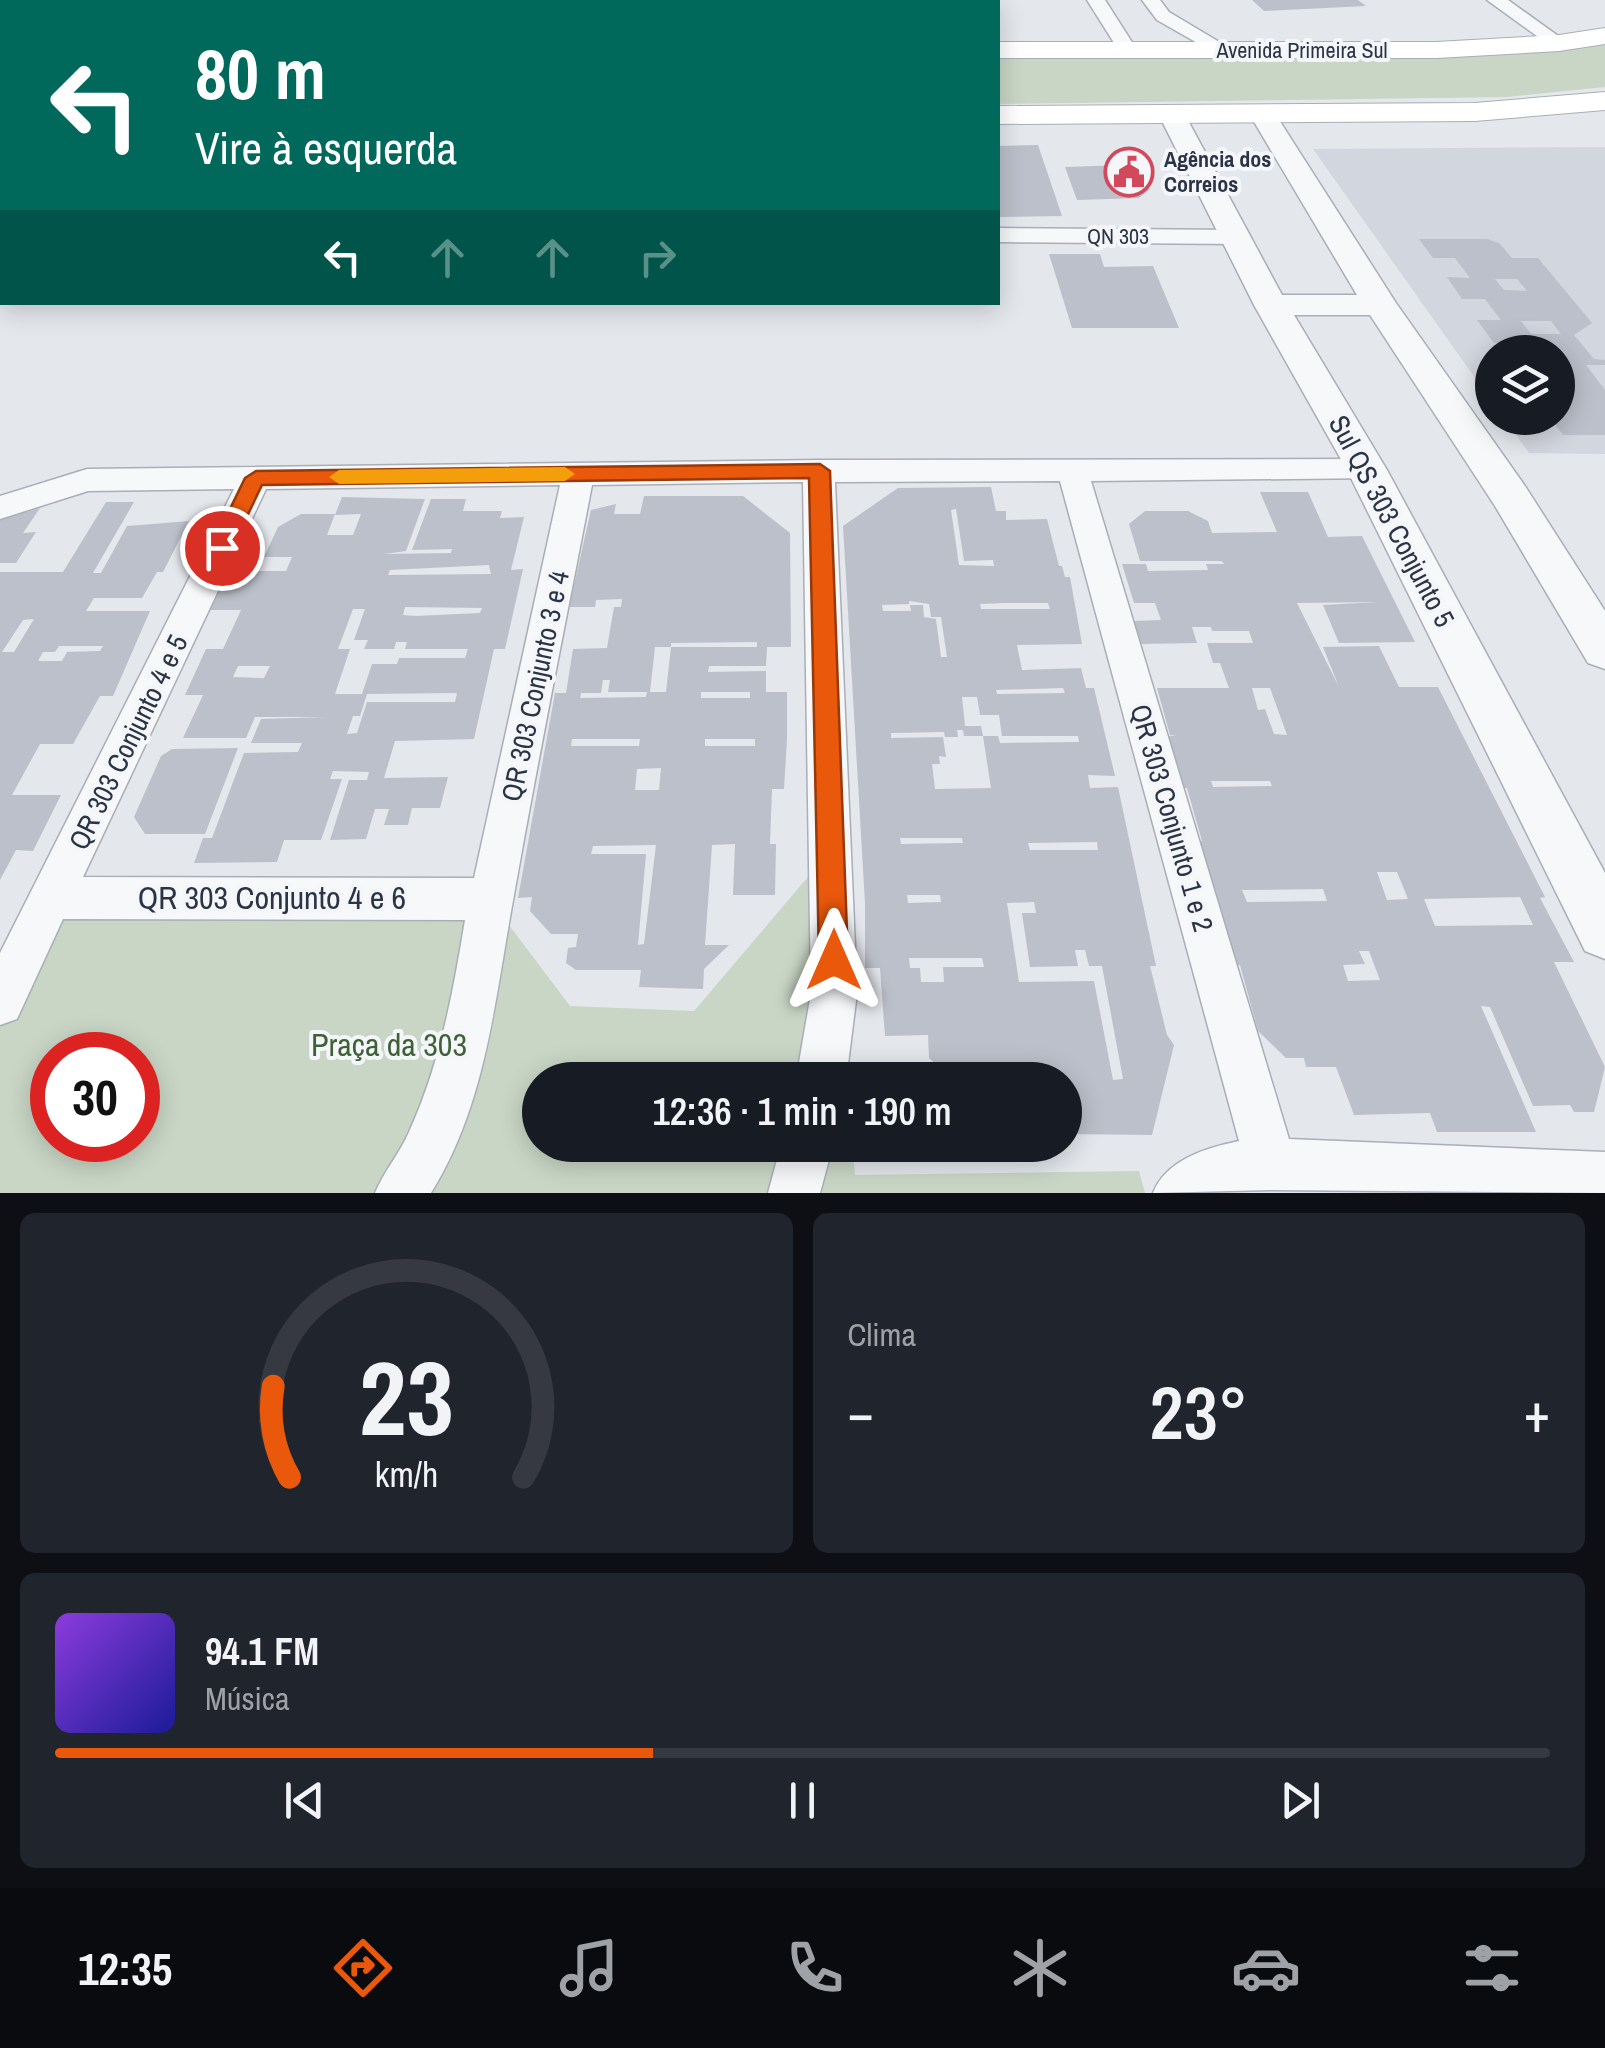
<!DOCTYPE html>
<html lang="pt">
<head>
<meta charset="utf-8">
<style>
	:root { --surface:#171b24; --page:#20242c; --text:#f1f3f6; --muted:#9ea1a6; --line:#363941; --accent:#ea580c }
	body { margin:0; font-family:"Archivo Narrow",sans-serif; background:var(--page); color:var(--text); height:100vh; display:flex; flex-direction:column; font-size:38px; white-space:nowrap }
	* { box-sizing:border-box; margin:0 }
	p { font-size:32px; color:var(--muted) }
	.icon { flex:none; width:55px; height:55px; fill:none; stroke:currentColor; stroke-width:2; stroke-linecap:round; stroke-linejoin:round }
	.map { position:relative; height:1193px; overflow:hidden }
	.side { display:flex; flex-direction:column; gap:20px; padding:20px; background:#0d0f14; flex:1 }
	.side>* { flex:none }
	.guide { position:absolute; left:0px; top:0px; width:1000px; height:305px; box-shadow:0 5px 25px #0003; background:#00695c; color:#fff; overflow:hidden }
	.tools { position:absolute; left:1475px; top:335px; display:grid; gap:20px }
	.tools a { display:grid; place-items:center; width:100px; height:100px; border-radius:50%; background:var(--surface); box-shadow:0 5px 25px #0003; font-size:50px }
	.speed { position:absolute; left:30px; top:1032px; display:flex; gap:20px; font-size:50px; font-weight:700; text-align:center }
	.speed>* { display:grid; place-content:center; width:130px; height:130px; border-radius:50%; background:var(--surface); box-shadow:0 5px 25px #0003; line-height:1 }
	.speed .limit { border:15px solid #d22; background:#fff; color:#111 }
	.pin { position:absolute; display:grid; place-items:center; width:85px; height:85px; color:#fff; margin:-42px; border:5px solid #fff; border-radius:50%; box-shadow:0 2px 10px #0007 }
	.me { position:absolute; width:110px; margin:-55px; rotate:0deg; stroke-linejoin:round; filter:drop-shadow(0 0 8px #0008) }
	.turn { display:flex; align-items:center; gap:35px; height:210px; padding:0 30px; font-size:45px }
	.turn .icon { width:130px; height:130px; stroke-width:2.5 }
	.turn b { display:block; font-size:70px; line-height:85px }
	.lanes { display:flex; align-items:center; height:95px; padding:0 30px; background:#0003; justify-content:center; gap:50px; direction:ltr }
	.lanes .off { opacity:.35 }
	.big { font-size:75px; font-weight:600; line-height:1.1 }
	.side .widget { flex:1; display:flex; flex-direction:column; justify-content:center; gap:15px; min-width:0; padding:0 35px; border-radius:15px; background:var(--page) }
	.side .dial { align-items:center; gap:0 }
	.dial svg { height:260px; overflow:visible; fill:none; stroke:var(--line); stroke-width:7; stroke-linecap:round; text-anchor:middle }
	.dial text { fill:var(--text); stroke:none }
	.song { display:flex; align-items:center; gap:30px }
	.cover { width:120px; height:120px; border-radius:15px; background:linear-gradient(135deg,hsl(270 70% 55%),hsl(240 70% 35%)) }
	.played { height:10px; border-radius:5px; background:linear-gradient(90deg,var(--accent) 40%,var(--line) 40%) }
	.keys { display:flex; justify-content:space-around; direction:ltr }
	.heat { display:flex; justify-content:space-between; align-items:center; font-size:55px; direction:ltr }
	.side .tiles { flex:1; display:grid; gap:20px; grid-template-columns:1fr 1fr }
	.widget:last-child { grid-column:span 2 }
	.trip { position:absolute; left:522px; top:1062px; width:560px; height:100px; border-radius:50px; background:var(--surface); box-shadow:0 5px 25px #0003; font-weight:600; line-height:100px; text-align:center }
	.tabs { display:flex; height:160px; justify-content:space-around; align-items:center; background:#090b0e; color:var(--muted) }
	.tabs .icon { width:70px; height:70px }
	.tabs .active { color:var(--accent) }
	.tabs b { font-size:45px; color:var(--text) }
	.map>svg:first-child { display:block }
</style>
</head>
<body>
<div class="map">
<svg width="1605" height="1193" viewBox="0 0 1605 1193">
	<rect width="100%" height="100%" fill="#e4e7ec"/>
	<path fill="#d2d6de" d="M 1605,147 L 1605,454 L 1529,453 L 1504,418 L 1558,418 L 1558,352 L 1492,352 L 1492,402 L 1313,149 Z"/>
	<path fill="#c9d6c5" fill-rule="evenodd" d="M 1605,40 L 1605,87 L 1507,97 L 998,104 L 998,56 Z
		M 830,851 L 847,1080 L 540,1080 L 540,1145 L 852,1145 L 855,1175 L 1139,1171 L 1145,1193 L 0,1193 L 0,963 L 40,900 L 487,896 L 570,1006 L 694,1011 ZM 52,1055 L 138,1055 L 138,1140 L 52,1140 Z"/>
	<path fill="#bbc0ca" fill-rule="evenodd" d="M 1252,0 L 1358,0 L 1366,6 L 1264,11 Z
		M 1038,145 L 1062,216 L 998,217 L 998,146 Z
		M 1123,165 L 1143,174 L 1150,189 L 1139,198 L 1077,200 L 1065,167 Z
		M 1419,239 L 1487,239 L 1499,243 L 1512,258 L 1538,258 L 1592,323 L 1574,335 L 1594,359 L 1605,360 L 1605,365 L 1586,365 L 1605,390 L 1605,435 L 1563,435 L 1550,418 L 1558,418 L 1558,352 L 1525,352 L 1519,344 L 1494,343 L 1477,320 L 1501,320 L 1485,299 L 1462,299 L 1447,277 L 1470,278 L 1455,258 L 1433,258 ZM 1495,279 L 1517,279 L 1527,291 L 1504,290 ZM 1521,321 L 1551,321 L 1561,334 L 1531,334 Z
		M 1049,254 L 1100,254 L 1104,267 L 1153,266 L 1179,328 L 1072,328 Z
		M 991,487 L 996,511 L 1006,511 L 1006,520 L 1047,519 L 1059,566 L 1062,566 L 1065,577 L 1070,577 L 1082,644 L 1017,645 L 1022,670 L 1081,668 L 1086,688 L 1094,688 L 1115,776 L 1088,775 L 1090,788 L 1118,787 L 1156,966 L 1150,966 L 1167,1035 L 1174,1045 L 1152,1135 L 1065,1134 L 1065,1080 L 948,1080 L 950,1077 L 929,1058 L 928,1035 L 885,1036 L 880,968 L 865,968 L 865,903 L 843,526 L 898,488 ZM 956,509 L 964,561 L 993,560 L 994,566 L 959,565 L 951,510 ZM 909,601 L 929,604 L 931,617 L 941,617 L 947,657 L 941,657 L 936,619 L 924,617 L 923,605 L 910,605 L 911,611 L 883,611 L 882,605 L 909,604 ZM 1004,603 L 1048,603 L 1050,609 L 981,609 L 980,604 ZM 1063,688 L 1065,693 L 997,694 L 996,690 ZM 962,697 L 977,697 L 980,715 L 999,715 L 1002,736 L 1078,736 L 1079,742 L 1000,743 L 998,736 L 983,736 L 991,788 L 935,789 L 932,764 L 940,764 L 939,756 L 946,757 L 943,737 L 891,738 L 891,733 L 944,732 L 945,737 L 958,737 L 957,730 L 963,730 L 964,736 L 983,736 L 981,726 L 965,726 ZM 900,838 L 962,838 L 963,843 L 901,844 ZM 1097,842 L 1098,850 L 1030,850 L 1028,843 ZM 907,895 L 940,895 L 941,902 L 908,903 ZM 1034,902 L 1036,913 L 1022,913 L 1030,967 L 1078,966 L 1075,950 L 1085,950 L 1089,966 L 1102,966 L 1123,1079 L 1113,1080 L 1094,981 L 1019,982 L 1007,903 ZM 909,958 L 982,958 L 984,967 L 943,967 L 944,982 L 921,982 L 920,968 L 910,968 Z
		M 1260,492 L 1308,492 L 1328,537 L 1362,536 L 1415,642 L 1339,643 L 1323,605 L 1379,602 L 1297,603 L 1339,687 L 1323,647 L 1379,646 L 1399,687 L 1438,687 L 1545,897 L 1540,898 L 1574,962 L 1554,962 L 1605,1067 L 1594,1112 L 1574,1112 L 1570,1105 L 1533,1106 L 1490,1007 L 1481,1006 L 1536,1132 L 1437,1132 L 1430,1113 L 1354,1115 L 1336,1067 L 1306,1067 L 1304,1058 L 1286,1058 L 1258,1031 L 1240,965 L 1224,966 L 1191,841 L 1202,841 L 1187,788 L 1177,788 L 1162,736 L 1177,736 L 1170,735 L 1157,688 L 1229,688 L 1220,663 L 1213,663 L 1207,643 L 1253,643 L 1249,631 L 1212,631 L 1211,627 L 1192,627 L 1197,643 L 1140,644 L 1133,621 L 1161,620 L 1155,603 L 1134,603 L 1122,564 L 1146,564 L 1148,571 L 1208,570 L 1206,564 L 1224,564 L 1222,561 L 1140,561 L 1129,524 L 1145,511 L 1188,511 L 1208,521 L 1212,533 L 1277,532 ZM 1252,688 L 1270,688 L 1287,735 L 1274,734 L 1265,709 L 1258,710 ZM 1211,781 L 1270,781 L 1272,786 L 1213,787 ZM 1377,872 L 1397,872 L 1408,899 L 1387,900 ZM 1323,889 L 1327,901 L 1247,902 L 1242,890 ZM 1520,897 L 1533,925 L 1435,926 L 1424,899 ZM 1359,951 L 1369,951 L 1380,980 L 1348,981 L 1343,965 L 1365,964 Z
		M 644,496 L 743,496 L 790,533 L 791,647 L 767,647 L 766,666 L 709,666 L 708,672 L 766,671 L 766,692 L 787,692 L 787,739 L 784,789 L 772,789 L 770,844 L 776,844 L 775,895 L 733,895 L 735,844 L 712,845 L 705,945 L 729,945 L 704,969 L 703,989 L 639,987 L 641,970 L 576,970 L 566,963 L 568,948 L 576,947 L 578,934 L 551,934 L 530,911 L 532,897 L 518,898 L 555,693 L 566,693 L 573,649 L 607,648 L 614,607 L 621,607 L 622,599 L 596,600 L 595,607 L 569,607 L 591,510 L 616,504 L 614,514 L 640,514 ZM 757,642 L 757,647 L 671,647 L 666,692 L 647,692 L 646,697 L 580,698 L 581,693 L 601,693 L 603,680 L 610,680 L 608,692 L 650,692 L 655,647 L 671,647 L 671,643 ZM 701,692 L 750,692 L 750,698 L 701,698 ZM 572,739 L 640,739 L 639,746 L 571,746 ZM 705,739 L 755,739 L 755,746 L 705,746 ZM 661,768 L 659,790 L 635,790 L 637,769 ZM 656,845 L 644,944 L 638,945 L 646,854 L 591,854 L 593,846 Z
		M 342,497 L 425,499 L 406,551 L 384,554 L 451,553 L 452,549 L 412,550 L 431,499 L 466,499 L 463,511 L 502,511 L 500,518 L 524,517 L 511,570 L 523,569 L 505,649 L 494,649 L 474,739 L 395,741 L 384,778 L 448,777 L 440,808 L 412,808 L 408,825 L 384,825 L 389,809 L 375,809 L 366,839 L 330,840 L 349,780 L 367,780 L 369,772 L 333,771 L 330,779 L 342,779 L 321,840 L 284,840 L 277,862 L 194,863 L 203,838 L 212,838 L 244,753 L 298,752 L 302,743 L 251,743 L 261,719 L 326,717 L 255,717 L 246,738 L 183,738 L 203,695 L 185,695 L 206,649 L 223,649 L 241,610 L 208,610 L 227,571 L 242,571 L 239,576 L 255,576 L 258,571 L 286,571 L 292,557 L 264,557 L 278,527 L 301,514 L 335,514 L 327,535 L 353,535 L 361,514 L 335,515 ZM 489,565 L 491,574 L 388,575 L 390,570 ZM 405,607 L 482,608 L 480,613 L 415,616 L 403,615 ZM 353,609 L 365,609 L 354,640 L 368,640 L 364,649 L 394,649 L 396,642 L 407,642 L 405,649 L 468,649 L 465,658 L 399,658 L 397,664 L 372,664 L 362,694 L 335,694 L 350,649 L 338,649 ZM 238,666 L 270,666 L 264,678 L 233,677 ZM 457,693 L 455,702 L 367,702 L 357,733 L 347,734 L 353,716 L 360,716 L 367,694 Z
		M 106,502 L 134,502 L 93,573 L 101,573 L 127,526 L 189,521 L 163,572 L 157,572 L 142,598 L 94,598 L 86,611 L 150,611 L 113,696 L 100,696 L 73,744 L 40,744 L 12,795 L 61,795 L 33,851 L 16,850 L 0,880 L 0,572 L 63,572 ZM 34,619 L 14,652 L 2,652 L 23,620 ZM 59,646 L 103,646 L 100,651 L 67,652 L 62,661 L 38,661 L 43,652 L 55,652 Z
		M 40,508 L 23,533 L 36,532 L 16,563 L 0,563 L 0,520 Z
		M 238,748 L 205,834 L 145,834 L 134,817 L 161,756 L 172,749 Z"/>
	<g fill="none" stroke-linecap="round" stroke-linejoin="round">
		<g stroke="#a9aeb7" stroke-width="3">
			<path id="minor" d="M 361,0 L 379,0 L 380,2 L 363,2 Z
				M 1087,0 L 1105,0 L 1137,50 L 1135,54 L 1121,54 Z
				M 1142,0 L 1160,0 L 1169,12 L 1231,49 L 1222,55 L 1215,53 L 1157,20 Z
				M 1487,0 L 1508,0 L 1568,43 L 1566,47 L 1552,47 Z
				M 0,31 L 2,32 L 2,43 L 0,43 Z
				M 998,228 L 1238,230 L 1250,237 L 1238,244 L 998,242 Z
				M 2,255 L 2,271 L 0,272 L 0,256 Z
				M 1367,459 L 1378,462 L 1383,470 L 1378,478 L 1091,481 L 1289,1139 L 1605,1152 L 1605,1193 L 1271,1190 L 1153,1193 C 1166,1160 1205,1148 1239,1141 L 1060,481 L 835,482 L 857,993 L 846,1080 L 796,1080 L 811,993 L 803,482 L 592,485 C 566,621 538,758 514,895 C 495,997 487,1103 431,1193 L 375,1193 C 384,1171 400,1153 409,1132 C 440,1064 453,993 465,920 L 63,919 L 17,1019 L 0,1025 L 0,953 L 234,489 L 88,491 L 0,519 L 0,496 L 87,469 L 819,460 ZM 560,485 L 474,878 L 83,877 L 266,489 Z
				M 781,1145 L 833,1145 L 820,1193 L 768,1193 Z"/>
		</g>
		<g stroke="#a9aeb7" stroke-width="3">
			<path id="tertiary" d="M 1172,107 L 1185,115 L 1282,295 L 1357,295 L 1250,115 L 1263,107 L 1272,109 L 1396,303 L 1525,486 L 1605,611 L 1605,669 L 1588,663 L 1495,506 L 1370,315 L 1294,315 L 1387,470 L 1605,873 L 1605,959 L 1585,951 L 1347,470 L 1254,305 L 1159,115 Z"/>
		</g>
		<g stroke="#a9aeb7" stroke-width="2">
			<path id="secondary" d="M 1605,28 L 1605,44 L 1559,51 L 1436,58 L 998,58 L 998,42 L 1436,42 L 1559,35 Z
				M 1605,92 L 1605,110 L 1475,121 L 998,124 L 998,106 L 1475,103 Z
				M 2,97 L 2,115 L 0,116 L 0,98 Z
				M 0,167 L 2,167 L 2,187 L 0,187 Z"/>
		</g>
		<use href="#minor" fill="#f7f8fa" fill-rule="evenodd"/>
		<use href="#tertiary" fill="#f7f8fa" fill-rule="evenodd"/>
		<use href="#secondary" fill="#fff" fill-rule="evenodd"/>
	</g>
	<path fill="#ea580c" stroke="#983908" stroke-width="2.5" d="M 820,464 L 830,471 L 848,960 L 844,970 L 834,974 L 823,970 L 819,960 L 809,478 L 262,485 L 229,554 L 222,556 L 211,548 L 245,478 L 256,471 Z"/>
	<path fill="#f59e0b" d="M 565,467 L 575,474 L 565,481 L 339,484 L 329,477 L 339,470 Z"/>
	<defs>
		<g id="civic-ring" transform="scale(2.5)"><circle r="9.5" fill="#f4f6f9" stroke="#d1495b" stroke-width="1.5"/><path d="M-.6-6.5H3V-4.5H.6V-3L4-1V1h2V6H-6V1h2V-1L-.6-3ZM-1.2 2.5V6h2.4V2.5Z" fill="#d1495b"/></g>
	</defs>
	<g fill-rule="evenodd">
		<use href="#civic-ring" x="1129" y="172"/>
	</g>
	<g text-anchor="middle" stroke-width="8" stroke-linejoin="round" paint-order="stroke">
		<g font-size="22" fill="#2b3445" stroke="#f4f6f9">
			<text x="1302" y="58">Avenida Primeira Sul</text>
			<text x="1118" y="244">QN 303</text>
		</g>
		<g font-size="22" font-weight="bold" fill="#2b3445" stroke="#f4f6f9" text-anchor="start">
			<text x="1164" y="167">Agência dos<tspan x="1164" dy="25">Correios</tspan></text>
		</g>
		<g font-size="28" fill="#2b3445" stroke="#f4f6f9">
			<text transform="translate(1392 521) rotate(62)" y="10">Sul QS 303 Conjunto 5</text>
			<text transform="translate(535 686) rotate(-78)" y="10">QR 303 Conjunto 3 e 4</text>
			<text transform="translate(128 742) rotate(-64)" y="10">QR 303 Conjunto 4 e 5</text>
			<text transform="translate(1172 818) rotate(74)" y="10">QR 303 Conjunto 1 e 2</text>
		</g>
		<g font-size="32" fill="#2b3445" stroke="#f4f6f9">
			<text x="272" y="909">QR 303 Conjunto 4 e 6</text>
		</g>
		<g font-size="32" fill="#3f6138" stroke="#f4f6f9">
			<text x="389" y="1056">Praça da 303</text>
		</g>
	</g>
</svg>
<div class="tools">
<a><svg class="icon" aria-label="layers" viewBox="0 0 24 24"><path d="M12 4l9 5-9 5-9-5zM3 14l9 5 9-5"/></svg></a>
</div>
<div class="speed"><div class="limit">30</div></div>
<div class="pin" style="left:222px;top:548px;background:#d93025"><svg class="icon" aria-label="arrive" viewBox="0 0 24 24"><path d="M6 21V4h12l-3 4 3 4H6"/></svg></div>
<svg class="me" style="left:834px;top:960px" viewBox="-20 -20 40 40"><path d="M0-17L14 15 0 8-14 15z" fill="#ea580c" stroke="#fff" stroke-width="4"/></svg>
<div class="trip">12:36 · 1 min · 190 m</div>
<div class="guide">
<div class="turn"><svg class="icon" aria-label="left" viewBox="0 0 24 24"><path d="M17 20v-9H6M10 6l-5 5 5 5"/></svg><div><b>80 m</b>Vire à esquerda</div></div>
<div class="lanes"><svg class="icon" aria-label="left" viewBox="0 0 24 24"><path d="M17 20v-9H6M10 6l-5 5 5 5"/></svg><svg class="icon off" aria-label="ahead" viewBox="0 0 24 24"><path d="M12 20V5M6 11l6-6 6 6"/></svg><svg class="icon off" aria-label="ahead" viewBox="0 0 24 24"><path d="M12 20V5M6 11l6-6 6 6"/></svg><svg class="icon off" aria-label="right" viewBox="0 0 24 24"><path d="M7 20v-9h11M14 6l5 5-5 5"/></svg></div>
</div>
</div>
<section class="side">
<div class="tiles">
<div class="widget dial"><svg viewBox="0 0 100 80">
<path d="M14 69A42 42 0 1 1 86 69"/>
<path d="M14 69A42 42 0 0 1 9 41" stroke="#ea580c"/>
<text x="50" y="56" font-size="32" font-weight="700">23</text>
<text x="50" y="72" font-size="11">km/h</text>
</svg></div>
<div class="widget"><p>Clima</p>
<div class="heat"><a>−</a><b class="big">23°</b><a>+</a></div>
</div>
<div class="widget">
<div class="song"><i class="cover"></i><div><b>94.1 FM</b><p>Música</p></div></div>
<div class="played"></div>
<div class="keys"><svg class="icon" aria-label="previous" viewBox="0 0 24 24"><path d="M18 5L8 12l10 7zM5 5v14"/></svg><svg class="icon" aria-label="pause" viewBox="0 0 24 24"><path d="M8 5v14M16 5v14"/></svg><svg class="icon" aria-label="next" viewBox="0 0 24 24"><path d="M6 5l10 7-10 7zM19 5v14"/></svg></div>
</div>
</div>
</section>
<nav class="tabs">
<b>12:35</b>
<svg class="icon active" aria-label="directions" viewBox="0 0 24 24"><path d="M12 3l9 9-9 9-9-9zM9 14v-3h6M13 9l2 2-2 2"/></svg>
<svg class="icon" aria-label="music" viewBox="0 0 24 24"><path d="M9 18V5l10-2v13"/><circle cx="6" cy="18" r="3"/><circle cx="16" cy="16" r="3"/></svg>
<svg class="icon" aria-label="phone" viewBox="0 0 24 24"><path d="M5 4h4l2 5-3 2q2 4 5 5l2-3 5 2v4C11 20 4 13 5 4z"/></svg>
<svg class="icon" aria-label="climate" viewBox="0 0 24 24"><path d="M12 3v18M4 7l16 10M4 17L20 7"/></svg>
<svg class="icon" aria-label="car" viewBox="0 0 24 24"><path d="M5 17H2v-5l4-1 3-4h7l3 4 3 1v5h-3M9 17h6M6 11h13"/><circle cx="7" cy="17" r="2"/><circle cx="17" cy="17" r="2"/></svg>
<svg class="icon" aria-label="filters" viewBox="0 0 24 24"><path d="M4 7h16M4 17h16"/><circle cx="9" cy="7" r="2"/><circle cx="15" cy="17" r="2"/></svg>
</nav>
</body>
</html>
